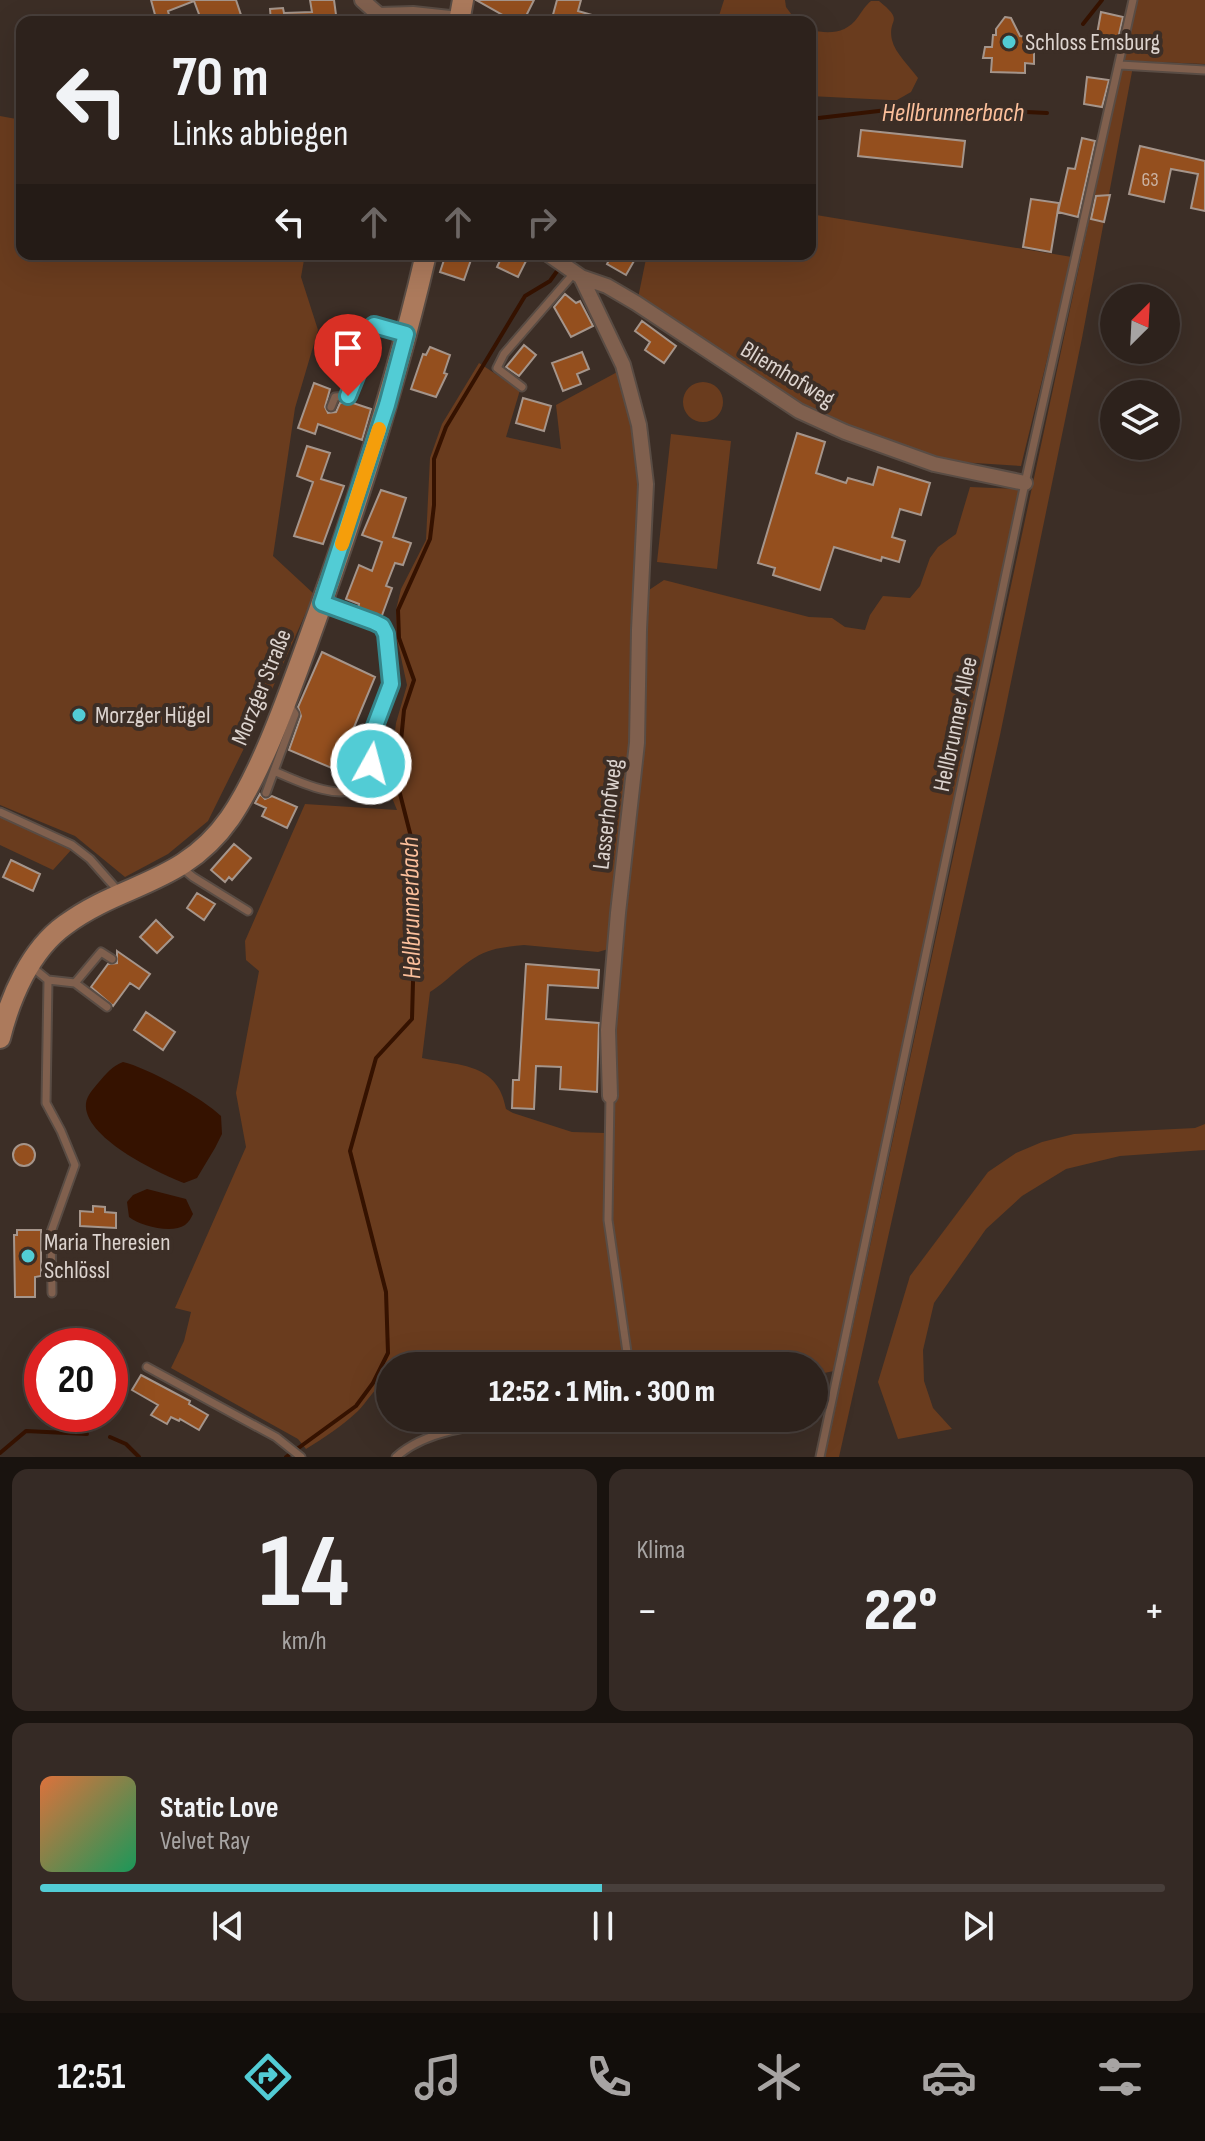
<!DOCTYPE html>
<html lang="de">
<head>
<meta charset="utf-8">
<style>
	:root { --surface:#2d221c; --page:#352a25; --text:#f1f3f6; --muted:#a7a4a3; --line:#483f3b; --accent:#52ccd5 }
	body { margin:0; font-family:"Sofia Sans Condensed",sans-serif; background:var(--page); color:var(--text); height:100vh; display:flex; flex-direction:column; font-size:30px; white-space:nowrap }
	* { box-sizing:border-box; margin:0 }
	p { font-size:26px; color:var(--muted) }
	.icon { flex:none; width:44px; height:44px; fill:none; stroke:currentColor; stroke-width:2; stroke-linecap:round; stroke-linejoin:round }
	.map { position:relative; height:1457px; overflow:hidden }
	.sheet { display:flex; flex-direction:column; gap:12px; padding:12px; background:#19130f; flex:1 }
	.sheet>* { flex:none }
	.hud { position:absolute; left:16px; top:16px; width:800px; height:244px; border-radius:16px; box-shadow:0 8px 32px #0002,0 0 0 2px var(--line); background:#2d221c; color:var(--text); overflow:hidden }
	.needle { width:52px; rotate:24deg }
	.fabs { position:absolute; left:1100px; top:284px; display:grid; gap:16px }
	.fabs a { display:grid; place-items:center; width:80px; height:80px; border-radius:50%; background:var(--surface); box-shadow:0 8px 32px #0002,0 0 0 2px var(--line); font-size:40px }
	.speed { position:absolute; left:24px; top:1328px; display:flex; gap:16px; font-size:40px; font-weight:700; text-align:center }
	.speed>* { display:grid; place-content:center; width:104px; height:104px; border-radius:50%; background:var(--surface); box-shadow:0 8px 32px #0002,0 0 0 2px var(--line); line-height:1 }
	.speed .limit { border:12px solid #d22; background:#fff; color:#111 }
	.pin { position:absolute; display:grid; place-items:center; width:68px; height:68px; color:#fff; margin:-82px -34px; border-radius:50% 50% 50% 0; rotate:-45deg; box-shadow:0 0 8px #0007 }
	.pin .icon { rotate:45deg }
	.me { position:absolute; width:88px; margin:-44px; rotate:7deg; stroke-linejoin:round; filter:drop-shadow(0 0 6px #0008) }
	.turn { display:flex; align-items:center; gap:28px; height:168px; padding:0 24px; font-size:36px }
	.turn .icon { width:104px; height:104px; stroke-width:2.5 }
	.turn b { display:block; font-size:56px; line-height:68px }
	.lanes { display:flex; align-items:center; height:76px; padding:0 24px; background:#0003; justify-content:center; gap:40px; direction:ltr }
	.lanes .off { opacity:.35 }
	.big { font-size:60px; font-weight:800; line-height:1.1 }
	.sheet .tile { flex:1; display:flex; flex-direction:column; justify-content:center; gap:12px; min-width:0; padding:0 28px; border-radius:16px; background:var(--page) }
	.sheet .dial { align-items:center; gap:0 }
	.dial b { font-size:104px; line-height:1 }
	.song { display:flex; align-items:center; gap:24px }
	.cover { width:96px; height:96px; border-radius:12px; background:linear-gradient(135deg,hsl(20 70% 55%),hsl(150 70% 35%)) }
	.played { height:8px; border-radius:4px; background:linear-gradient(90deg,var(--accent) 50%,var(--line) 50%) }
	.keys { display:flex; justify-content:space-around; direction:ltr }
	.heat { display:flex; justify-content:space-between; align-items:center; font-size:44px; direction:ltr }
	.sheet .tiles { flex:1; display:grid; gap:12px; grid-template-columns:1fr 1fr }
	.tile:last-child { grid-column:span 2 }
	.trip { position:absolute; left:376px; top:1352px; width:452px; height:80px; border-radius:40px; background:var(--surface); box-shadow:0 8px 32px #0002,0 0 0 2px var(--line); font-weight:800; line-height:80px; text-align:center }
	.tab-bar { display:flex; height:128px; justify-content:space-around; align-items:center; background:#120e0b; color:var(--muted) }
	.tab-bar .icon { width:56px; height:56px }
	.tab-bar .selected { color:var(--accent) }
	.tab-bar b { font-size:36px; color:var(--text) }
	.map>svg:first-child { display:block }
</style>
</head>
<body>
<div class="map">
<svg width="1205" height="1457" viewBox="0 0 1205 1457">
	<rect width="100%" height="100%" fill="#3c2e26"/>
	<path fill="#6a3c1e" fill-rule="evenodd" d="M 724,0 L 785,0 L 786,7 L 797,22 L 717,22 Z
		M 1136,0 L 1205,0 L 1205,64 L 1134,61 L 1082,338 L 1000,735 L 839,1457 L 825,1457 Z
		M 871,1 L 879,1 C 906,23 887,17 892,40 C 895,53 910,67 918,78 L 911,92 L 897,100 L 889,100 L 810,96 L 810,30 C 829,34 846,34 858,17 C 863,10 865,6 871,1 Z
		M 0,116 L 22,120 L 22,254 L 305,254 L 301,277 L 318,330 L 295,408 L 273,556 L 314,594 L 262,712 L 208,821 L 168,854 L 125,877 L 75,836 L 0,805 Z
		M 810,214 L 1072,257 L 1021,466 L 943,461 L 819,416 L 638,298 L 647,254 L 810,254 Z
		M 479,363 L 520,390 L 506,437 L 561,449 L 556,405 L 621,370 L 643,467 L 639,590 L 649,590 L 664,580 L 809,617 L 832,618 L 845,627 L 865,630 L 870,615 L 883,596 L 910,598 L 920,586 L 930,558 L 938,547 L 956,534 L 970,487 L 1019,489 L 834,1371 L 814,1375 L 814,1366 L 390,1366 L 390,1389 L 385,1383 C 373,1389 367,1402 358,1411 C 342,1426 324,1438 306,1449 L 298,1439 L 171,1368 L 184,1341 L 191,1312 L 175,1308 L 246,1147 L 236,1093 L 259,971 L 246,960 L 245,941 L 305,804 L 397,810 L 388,788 L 396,723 L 407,685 L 397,639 L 396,610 L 401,589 L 426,540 L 430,458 L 442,424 ZM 524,945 L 598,952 L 612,948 L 608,1100 L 605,1133 L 572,1132 L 513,1113 L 506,1109 C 498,1063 461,1066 422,1058 L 430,992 C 451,979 467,957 492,950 C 502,947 514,946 524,945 Z
		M683 402a20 20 0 1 1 40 0a20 20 0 1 1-40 0Z
		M 671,434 L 731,441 L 717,569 L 657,562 Z
		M 0,815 L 72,849 L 53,870 L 0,845 Z
		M 1205,1124 L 1205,1150 L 1120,1156 L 1066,1169 L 1022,1196 L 986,1229 L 934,1303 L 923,1350 L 924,1381 L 933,1408 L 952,1429 L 898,1439 L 878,1382 L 910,1276 L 988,1172 L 1016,1153 L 1042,1142 L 1074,1134 L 1195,1128 Z"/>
	<path fill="#351200" d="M 123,1062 C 146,1067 204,1099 221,1116 L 222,1134 L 215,1148 L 197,1178 L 184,1183 C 158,1173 82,1137 86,1103 C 87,1095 94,1088 99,1082 C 106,1074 112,1066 123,1062 Z
		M 147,1189 L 186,1199 L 193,1214 C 191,1218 189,1222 185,1225 C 172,1234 140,1226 129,1217 L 127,1202 L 133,1195 Z"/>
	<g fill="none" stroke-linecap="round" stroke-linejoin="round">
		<path stroke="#351200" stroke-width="4" d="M 1083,24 L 1102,0
			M 810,119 L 913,107 L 1047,113
			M 110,1437 L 126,1444 L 139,1457
			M 0,1453 L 26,1431 L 87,1434
			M 286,1457 L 356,1406 L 373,1383 L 388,1353 L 386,1292 L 350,1151 L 376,1058 L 412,1019 L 414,944 L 409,895 L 411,837 L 397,782 L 404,710 L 414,680 L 399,638 L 398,610 L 430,539 L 434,505 L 434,459 L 446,427 L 525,296 L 550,281 L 560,267"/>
	</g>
	<path fill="#944f1e" stroke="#a5958b" stroke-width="2" d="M 151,0 L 236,0 L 241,15 L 222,22 L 202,22 L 194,1 L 168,11 L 171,22 L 157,22 Z
		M 310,0 L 334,0 L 337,22 L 271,22 L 270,9 L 283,8 L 284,13 L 312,12 Z
		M 476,0 L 534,0 L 523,22 L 515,22 Z
		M 557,0 L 581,0 L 578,11 L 606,19 L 606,22 L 551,22 Z
		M 1101,12 L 1123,17 L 1117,43 L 1096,40 Z
		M 1005,17 L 1011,18 L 1020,36 L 1027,37 L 1026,48 L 1034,49 L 1034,64 L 1025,63 L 1025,73 L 991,72 L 992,58 L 983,58 L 985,47 L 992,47 L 993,35 L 996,35 L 996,29 Z
		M 1087,77 L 1109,80 L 1102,107 L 1084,104 Z
		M 861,130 L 965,141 L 962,167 L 858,156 Z
		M 1082,138 L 1095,141 L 1078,217 L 1058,212 L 1068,168 L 1075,169 Z
		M 1140,146 L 1205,161 L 1205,211 L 1191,208 L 1198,174 L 1171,169 L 1164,202 L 1129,194 Z
		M 1110,195 L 1104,222 L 1091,219 L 1096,196 Z
		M 1031,199 L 1059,203 L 1051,252 L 1023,247 Z
		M 446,254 L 473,254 L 464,280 L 440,272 Z
		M 503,254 L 516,254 L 527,259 L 518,277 L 497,267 Z
		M 612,254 L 638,254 L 626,275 L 607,264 Z
		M 565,294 L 576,303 L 580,301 L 593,326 L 571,337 L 554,307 Z
		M 642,321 L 676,346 L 664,363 L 645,350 L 650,342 L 635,331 Z
		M 524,345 L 536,355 L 519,376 L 506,367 Z
		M 430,347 L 450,355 L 444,373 L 447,374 L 436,397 L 411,389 L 423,354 L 426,355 Z
		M 582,352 L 589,369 L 577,374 L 581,384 L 563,391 L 552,363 Z
		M 314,383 L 330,389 L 325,407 L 328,413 L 336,412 L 340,403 L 350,402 L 371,409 L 362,440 L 318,424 L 315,434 L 298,428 Z
		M 523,398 L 551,406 L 544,431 L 516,423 Z
		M 797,433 L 825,442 L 816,473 L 846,483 L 848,478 L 873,485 L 878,467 L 930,483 L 921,515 L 900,509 L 892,537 L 905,541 L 899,562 L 882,557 L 881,561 L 834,547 L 820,590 L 773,575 L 775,568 L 758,563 Z
		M 307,446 L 330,453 L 321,479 L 344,486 L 323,544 L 294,536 L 313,482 L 297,476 Z
		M 381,490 L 406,498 L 393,537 L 411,543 L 403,565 L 395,563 L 386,586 L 392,588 L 381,618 L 358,609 L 359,604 L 346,599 L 359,565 L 372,571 L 382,542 L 362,535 Z
		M 322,652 L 375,677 L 352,732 L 368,738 L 353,777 L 289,750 L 301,716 L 298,707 Z
		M 260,794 L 265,799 L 272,796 L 297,807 L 287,828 L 262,816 L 266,808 L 255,803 Z
		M 234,844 L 251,858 L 232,880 L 229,877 L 225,882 L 211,870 Z
		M 11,860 L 40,874 L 33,891 L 3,877 Z
		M 197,893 L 215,904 L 204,920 L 187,908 Z
		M 156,920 L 173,937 L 157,953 L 140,937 Z
		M 117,951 L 150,974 L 139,989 L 130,983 L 113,1006 L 91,987 L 108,964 L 117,963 Z
		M 526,964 L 599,970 L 598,988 L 548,985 L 546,1019 L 599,1023 L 597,1092 L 560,1089 L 561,1067 L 536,1066 L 534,1109 L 512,1108 L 513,1080 L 519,1080 Z
		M 146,1012 L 175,1032 L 163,1050 L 134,1030 Z
		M13 1155a11 11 0 1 1 22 0a11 11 0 1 1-22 0Z
		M 93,1206 L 105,1207 L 105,1212 L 116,1213 L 116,1228 L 80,1226 L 80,1211 L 93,1212 Z
		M 17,1230 L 41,1230 L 41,1276 L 35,1277 L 35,1297 L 15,1297 L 14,1235 L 17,1235 Z
		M 141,1375 L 190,1401 L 189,1404 L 208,1415 L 199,1430 L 180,1419 L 179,1421 L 171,1417 L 167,1424 L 151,1415 L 158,1405 L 132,1390 Z"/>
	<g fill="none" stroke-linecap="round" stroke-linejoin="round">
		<g stroke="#594c44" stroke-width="11">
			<path id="lane" d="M 1120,65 L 1205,70
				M 522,387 L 497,368 L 504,354 L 575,272
				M 331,407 L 335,397 L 348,396 L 361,364 L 368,330 L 374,325 L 404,333
				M 289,705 L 295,714 L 274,771 C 293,779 343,804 360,785 C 369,774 374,757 380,744 L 375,726 L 391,684 L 386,634 L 382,626 L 374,622 L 324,604
				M 266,793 L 274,771
				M 0,812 L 72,845 L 90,859 L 120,893
				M 182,868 L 193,877 L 248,911
				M 32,967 L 48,980 L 75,983 L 107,1007
				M 48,980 L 46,1103 L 61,1131 L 75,1165 L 51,1232 L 52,1293
				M 75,983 L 101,952 L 112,959
				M 610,1096 L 608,1220 L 629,1366
				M 147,1367 L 276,1437 L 301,1457
				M 396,1457 C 434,1423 499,1425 547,1418
				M 820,1457 L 1025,483 L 1133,0"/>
		</g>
		<g stroke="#594c44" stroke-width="18">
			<path id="street" d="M 362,0 L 379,15 L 413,14 L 459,19
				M 548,254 L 581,277 L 607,286 L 636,303 L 799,411 L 845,432 L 934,464 L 1025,483
				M 581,277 L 623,365 L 639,425 L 646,484 L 639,630 L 637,743 L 618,913 L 608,1030 L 610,1096"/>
		</g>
		<g stroke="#594c44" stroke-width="24">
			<path id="secondary" d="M 459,22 L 463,0
				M 0,1038 C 10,998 30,950 65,925 C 123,882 183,885 230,818 C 261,773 287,699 306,647 C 353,518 395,388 426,254"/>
		</g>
		<use href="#lane" stroke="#80604e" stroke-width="7"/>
		<use href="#street" stroke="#80604e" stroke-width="14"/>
		<use href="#secondary" stroke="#ac7a5c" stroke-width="20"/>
	</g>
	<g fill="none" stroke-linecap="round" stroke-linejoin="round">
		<g stroke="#35858a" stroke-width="20">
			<path id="route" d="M 348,396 L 361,364 L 368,330 L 374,325 L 406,334 L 387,405 L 322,603 L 374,622 L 382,626 L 386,634 L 391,684 L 375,726 L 380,744 L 371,764"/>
		</g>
		<use href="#route" stroke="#52ccd5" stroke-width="14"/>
		<path stroke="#f59e0b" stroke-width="14" d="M 342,544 L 379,429"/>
	</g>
	<g fill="#52ccd5" stroke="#3c2e26" stroke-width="3">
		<circle cx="1009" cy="42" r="8"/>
		<circle cx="79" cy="715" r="8"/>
		<circle cx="28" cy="1256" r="8"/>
	</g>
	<g text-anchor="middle" stroke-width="8" stroke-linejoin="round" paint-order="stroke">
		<g font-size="20" fill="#cab2a2">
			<text x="1150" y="186">63</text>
		</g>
		<g font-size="24" fill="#dcd3ce" stroke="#3c2e26" text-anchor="start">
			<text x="1025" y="50">Schloss Emsburg</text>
			<text x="95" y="723">Morzger Hügel</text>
			<text x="44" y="1250">Maria Theresien<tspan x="44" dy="28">Schlössl</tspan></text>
		</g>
		<g font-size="24" fill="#dcd3ce" stroke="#3c2e26">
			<text transform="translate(788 374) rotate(31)" y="8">Bliemhofweg</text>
			<text transform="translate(261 687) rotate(-68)" y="8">Morzger Straße</text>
			<text transform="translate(955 724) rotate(-78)" y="8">Hellbrunner Allee</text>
			<text transform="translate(607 814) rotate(-83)" y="8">Lasserhofweg</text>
		</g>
		<g font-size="26" font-style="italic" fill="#fcc09c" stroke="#3c2e26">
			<text x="953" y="121">Hellbrunnerbach</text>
			<text transform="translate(410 908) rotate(-91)" y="9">Hellbrunnerbach</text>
		</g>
	</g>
</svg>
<div class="fabs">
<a><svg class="needle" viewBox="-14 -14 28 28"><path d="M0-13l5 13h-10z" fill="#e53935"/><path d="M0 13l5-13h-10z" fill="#a7a4a3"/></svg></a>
<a><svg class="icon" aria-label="layers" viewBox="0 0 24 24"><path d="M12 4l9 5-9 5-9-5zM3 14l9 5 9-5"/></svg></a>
</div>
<div class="speed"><div class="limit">20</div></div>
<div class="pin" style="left:348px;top:396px;background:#d93025"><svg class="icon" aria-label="arrive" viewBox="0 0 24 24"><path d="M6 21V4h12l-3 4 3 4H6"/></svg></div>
<svg class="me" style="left:371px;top:764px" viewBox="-20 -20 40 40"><circle r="17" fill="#52ccd5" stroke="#fff" stroke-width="3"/><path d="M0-11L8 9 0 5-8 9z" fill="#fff"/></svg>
<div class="trip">12:52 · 1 Min. · 300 m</div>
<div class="hud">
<div class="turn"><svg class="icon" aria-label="left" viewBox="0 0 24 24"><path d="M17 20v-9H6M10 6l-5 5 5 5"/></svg><div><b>70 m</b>Links abbiegen</div></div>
<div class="lanes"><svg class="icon" aria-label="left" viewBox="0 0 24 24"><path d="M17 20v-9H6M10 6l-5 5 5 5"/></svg><svg class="icon off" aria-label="ahead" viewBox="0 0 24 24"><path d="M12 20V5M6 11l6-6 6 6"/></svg><svg class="icon off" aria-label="ahead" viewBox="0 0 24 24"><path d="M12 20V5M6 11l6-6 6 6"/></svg><svg class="icon off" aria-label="right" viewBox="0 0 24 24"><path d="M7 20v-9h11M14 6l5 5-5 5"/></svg></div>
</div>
</div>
<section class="sheet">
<div class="tiles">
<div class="tile dial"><b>14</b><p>km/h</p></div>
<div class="tile"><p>Klima</p>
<div class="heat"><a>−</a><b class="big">22°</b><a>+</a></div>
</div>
<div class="tile">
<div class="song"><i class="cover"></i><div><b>Static Love</b><p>Velvet Ray</p></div></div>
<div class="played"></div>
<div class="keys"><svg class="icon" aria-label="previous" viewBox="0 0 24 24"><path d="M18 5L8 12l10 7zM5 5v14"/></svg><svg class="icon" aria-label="pause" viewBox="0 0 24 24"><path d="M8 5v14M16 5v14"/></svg><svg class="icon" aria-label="next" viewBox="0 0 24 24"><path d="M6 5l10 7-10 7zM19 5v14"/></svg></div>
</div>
</div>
</section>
<nav class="tab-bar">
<b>12:51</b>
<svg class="icon selected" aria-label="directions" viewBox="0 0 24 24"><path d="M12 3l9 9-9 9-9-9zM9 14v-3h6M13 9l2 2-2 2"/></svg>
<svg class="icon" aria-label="music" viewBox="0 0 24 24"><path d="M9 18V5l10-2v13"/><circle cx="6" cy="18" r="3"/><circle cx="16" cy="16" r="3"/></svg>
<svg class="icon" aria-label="phone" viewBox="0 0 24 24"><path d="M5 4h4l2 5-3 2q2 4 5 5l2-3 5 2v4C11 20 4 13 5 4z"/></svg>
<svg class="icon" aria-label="climate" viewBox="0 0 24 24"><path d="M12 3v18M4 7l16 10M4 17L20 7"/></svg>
<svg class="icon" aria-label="car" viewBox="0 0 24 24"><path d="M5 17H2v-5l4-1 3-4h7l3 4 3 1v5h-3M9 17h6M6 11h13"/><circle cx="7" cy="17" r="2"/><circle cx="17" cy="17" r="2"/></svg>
<svg class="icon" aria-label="filters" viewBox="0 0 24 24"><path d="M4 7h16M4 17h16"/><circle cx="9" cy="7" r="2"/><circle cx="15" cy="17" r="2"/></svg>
</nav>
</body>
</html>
